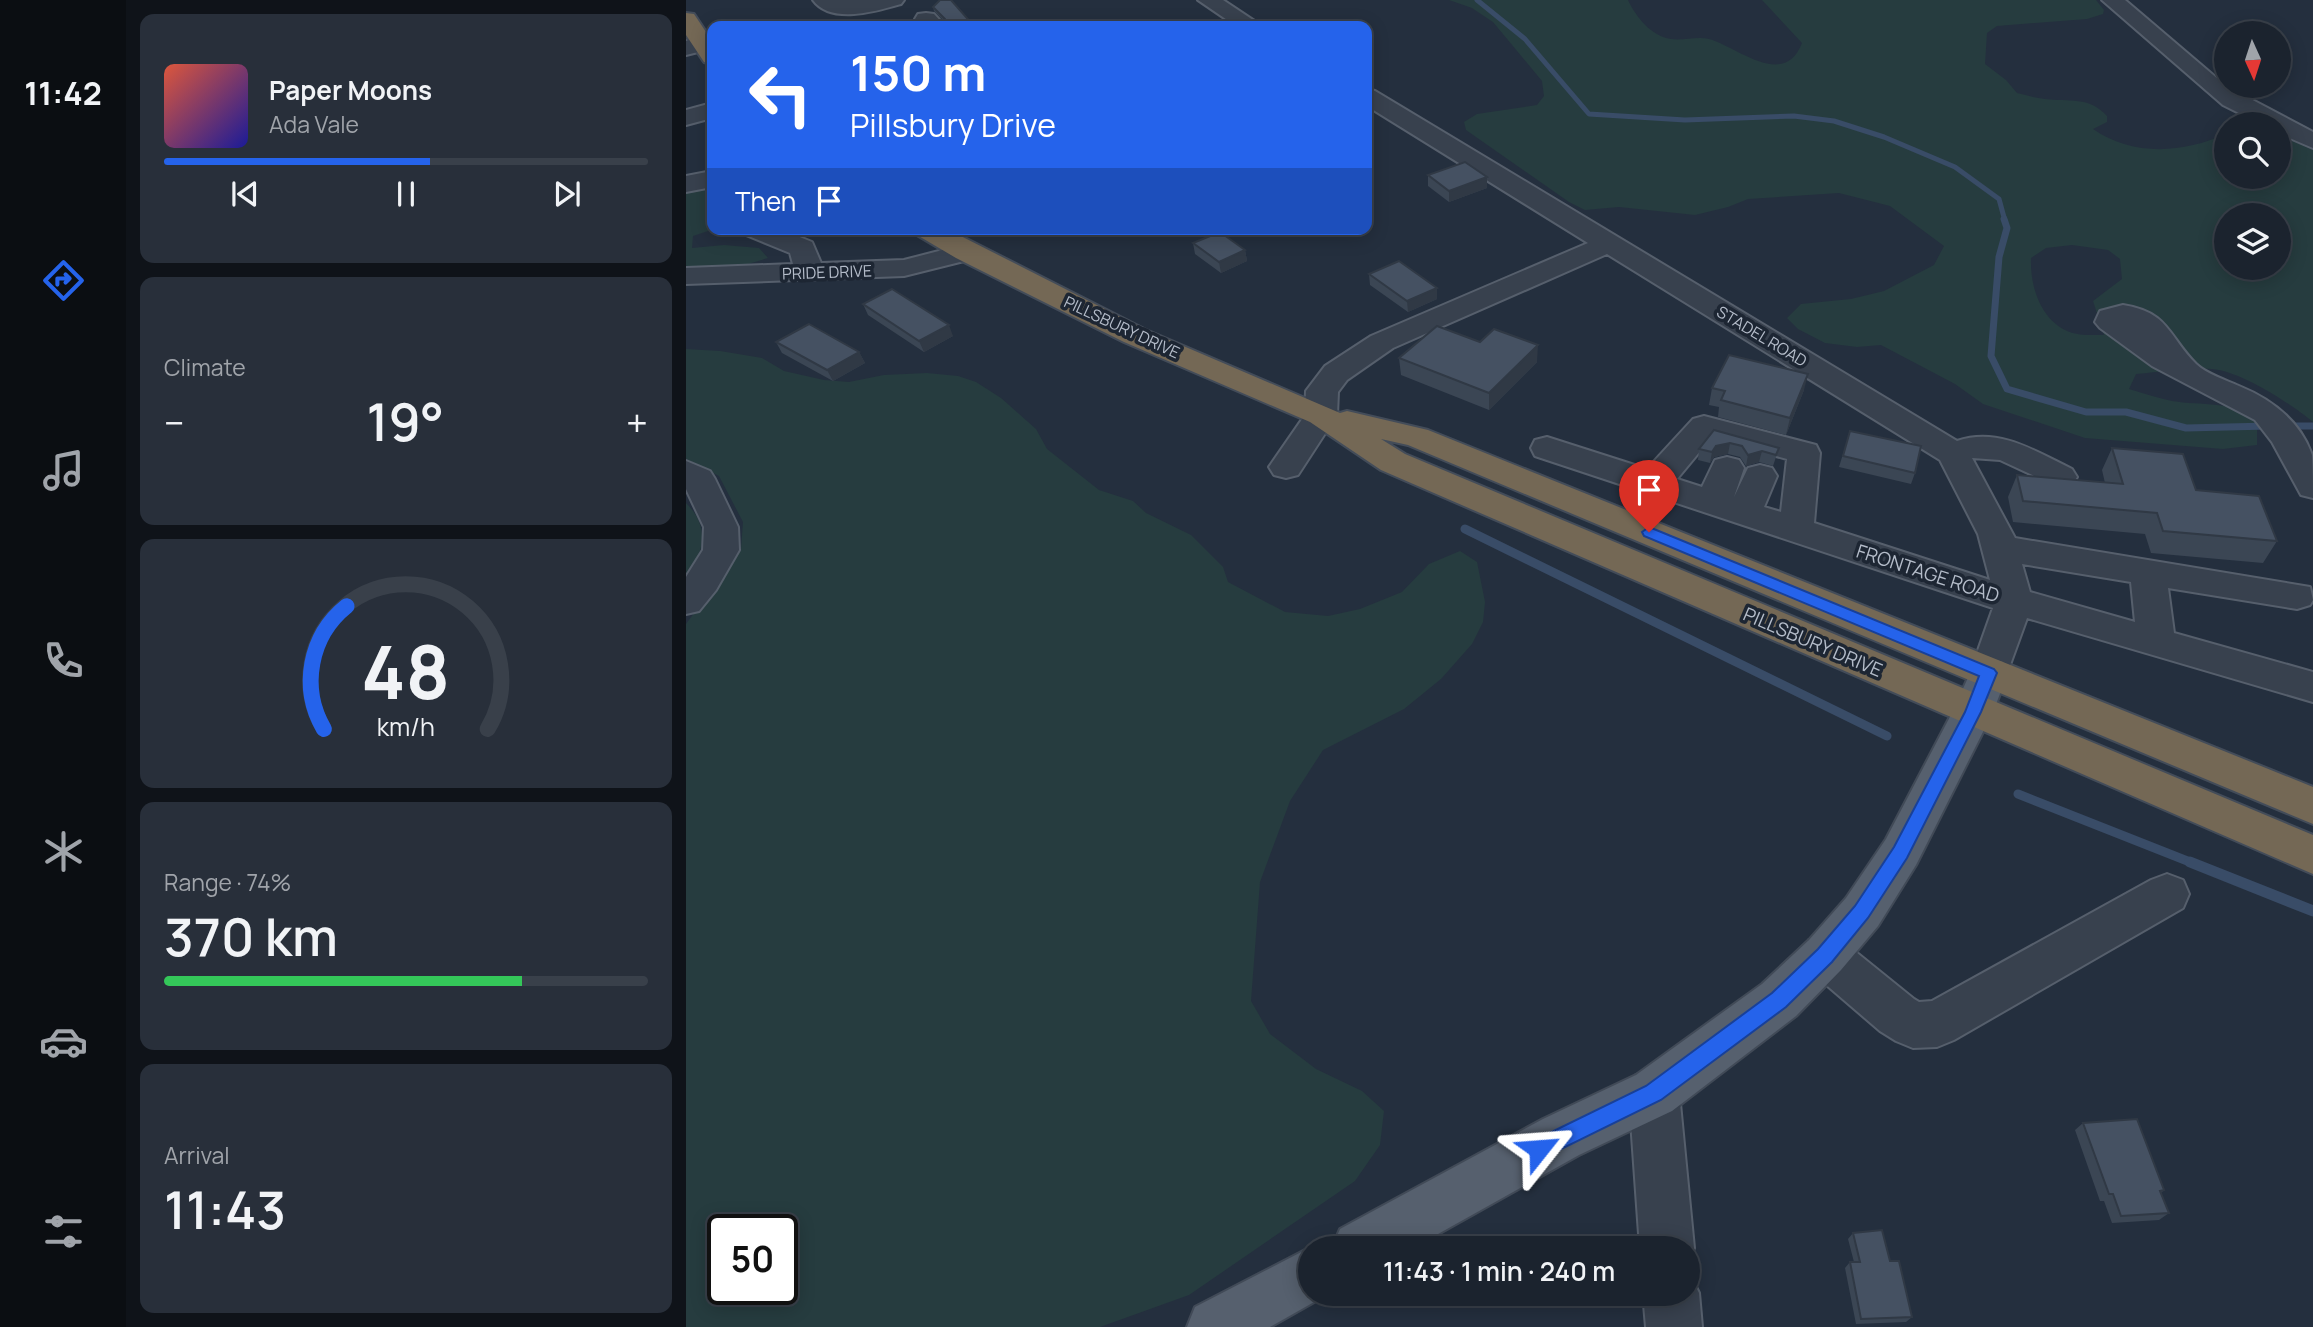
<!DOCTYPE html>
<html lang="en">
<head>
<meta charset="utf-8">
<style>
	:root { --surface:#1b232e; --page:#282f3a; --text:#f1f3f6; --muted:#a0a4aa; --line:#39404a; --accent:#2563eb }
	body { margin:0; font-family:Manrope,sans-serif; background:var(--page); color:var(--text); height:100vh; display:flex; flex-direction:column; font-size:26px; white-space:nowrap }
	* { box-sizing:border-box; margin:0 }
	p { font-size:23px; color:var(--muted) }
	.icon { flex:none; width:38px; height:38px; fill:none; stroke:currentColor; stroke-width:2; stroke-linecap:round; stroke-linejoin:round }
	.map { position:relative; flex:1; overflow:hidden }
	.details { display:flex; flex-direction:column; gap:14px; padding:14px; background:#0f1319; width:560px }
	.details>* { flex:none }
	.guide { position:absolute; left:21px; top:21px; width:665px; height:214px; border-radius:14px; box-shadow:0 4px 18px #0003,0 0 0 2px var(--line); background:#2563eb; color:#fff; overflow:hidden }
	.needle { width:46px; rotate:177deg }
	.fabs { position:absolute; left:1528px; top:21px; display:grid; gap:14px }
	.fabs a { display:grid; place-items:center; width:77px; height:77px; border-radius:50%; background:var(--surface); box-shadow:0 4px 18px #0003,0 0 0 2px var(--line); font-size:35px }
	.speed { position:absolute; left:21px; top:1214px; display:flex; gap:14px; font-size:35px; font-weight:700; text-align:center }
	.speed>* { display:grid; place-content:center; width:91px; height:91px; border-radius:50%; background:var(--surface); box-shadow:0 4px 18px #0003,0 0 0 2px var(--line); line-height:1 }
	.speed .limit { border:4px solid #111; border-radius:10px; background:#fff; color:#111 }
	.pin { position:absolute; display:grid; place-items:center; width:60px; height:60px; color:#fff; margin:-72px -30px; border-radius:50% 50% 50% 0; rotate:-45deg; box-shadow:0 0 7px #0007 }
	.pin .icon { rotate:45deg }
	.me { position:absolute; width:77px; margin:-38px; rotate:62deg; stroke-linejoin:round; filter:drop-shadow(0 0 5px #0008) }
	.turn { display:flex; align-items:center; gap:24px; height:147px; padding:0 28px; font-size:32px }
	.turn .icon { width:91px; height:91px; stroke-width:2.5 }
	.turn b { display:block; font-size:49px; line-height:60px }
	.then { display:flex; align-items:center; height:66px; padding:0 28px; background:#0003; gap:14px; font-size:26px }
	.big { font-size:52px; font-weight:600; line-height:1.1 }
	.details .tile { flex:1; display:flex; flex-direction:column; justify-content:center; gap:10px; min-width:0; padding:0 24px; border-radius:14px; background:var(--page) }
	.details .dial { align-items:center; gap:0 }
	.dial svg { height:182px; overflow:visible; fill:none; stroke:var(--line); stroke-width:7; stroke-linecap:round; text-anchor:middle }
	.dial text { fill:var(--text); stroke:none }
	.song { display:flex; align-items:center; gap:21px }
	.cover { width:84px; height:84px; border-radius:10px; background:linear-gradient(135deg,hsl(10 70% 55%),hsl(240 70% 35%)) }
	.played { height:7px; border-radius:4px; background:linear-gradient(90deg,var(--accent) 55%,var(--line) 55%) }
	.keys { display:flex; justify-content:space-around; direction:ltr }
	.heat { display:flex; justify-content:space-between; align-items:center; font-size:38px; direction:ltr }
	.charge { height:10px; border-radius:5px; background:linear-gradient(90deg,#34c759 74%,var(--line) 0) }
	.trip { position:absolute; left:612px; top:1236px; width:402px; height:70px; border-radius:35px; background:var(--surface); box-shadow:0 4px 18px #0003,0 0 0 2px var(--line); font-weight:600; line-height:70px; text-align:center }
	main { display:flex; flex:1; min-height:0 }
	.tabs { display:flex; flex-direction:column; width:126px; justify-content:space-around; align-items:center; background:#0b0e12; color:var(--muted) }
	.tabs .icon { width:49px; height:49px }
	.tabs .on { color:var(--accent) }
	.tabs b { font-size:32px; color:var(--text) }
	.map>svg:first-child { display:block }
</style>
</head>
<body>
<main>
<nav class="tabs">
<b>11:42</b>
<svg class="icon on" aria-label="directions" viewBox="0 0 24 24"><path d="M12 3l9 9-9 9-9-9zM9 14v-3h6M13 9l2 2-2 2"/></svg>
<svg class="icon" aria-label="music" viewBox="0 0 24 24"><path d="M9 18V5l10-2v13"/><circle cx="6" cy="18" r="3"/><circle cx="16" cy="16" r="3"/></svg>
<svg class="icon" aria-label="phone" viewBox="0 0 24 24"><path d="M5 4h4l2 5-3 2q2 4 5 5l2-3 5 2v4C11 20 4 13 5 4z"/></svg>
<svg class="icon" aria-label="climate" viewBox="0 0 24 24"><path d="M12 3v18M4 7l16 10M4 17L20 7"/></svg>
<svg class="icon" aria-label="car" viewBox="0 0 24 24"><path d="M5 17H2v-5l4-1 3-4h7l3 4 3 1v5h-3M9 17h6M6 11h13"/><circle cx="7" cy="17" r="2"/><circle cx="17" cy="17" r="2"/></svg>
<svg class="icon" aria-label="filters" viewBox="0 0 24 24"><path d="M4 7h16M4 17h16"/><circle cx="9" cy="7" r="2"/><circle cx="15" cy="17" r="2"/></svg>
</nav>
<section class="details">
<div class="tile">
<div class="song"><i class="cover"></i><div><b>Paper Moons</b><p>Ada Vale</p></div></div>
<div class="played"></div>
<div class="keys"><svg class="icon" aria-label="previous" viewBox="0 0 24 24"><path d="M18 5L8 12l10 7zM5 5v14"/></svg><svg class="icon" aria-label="pause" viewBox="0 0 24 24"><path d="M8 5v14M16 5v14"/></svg><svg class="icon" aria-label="next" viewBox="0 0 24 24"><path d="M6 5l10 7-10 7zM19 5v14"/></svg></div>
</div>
<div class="tile"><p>Climate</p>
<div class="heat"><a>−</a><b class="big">19°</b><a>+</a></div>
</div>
<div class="tile dial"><svg viewBox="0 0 100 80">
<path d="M14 69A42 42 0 1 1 86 69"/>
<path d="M14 69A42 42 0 0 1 24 15" stroke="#2563eb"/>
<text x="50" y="56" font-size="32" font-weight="700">48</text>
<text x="50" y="72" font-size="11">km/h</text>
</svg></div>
<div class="tile"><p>Range · 74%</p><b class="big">370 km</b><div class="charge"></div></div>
<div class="tile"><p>Arrival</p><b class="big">11:43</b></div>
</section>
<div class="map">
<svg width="1627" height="1327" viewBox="0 0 1627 1327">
	<rect width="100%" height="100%" fill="#242f3e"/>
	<path fill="#263c3f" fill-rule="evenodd" d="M 763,0 L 942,0 C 950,17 965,36 985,39 C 997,41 1011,36 1023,39 C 1050,46 1098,90 1116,43 L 1076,0 L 1410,0 L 1418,10 L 1417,14 L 1401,19 L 1311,26 L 1301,33 L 1299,64 L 1320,80 L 1331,93 C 1340,95 1349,98 1359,99 C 1383,102 1403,96 1421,116 L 1421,122 L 1407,129 C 1447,157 1497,153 1540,134 L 1540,177 L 1592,177 L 1593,135 L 1627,150 L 1627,422 C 1605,404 1555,371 1526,369 C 1502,368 1475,372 1450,374 L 1443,389 C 1457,393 1472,398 1486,401 C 1515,406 1548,400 1571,421 L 1571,445 L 1537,449 L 1399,438 L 1297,404 L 1269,384 L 1195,345 L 1171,347 L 1139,343 L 1112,329 L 1101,318 L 1115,304 L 1165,299 L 1198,291 L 1248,265 L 1258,246 L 1204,206 L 1153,193 L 1062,199 L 1042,207 L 1009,215 L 933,207 L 899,210 L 883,202 L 780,130 L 778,122 L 791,114 L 851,105 L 858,96 L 856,81 L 807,22 L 786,8 ZM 1540,215 L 1592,215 L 1592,268 L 1540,268 ZM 1386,245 L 1422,250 L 1434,259 L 1436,279 L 1407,301 L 1418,335 C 1405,335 1390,336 1379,330 C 1353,317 1344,284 1345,258 L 1360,248 Z
		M 0,179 L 26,192 L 28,229 L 7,236 L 6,248 L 38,245 L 73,248 L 82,258 L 59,265 L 0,270 Z
		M 0,349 L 34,351 L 76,358 L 98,371 L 138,380 L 163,382 L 198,375 L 241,373 L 272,376 L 290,382 L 315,398 L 350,429 L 361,449 L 413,490 L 447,501 L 460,513 L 505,535 L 537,567 L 542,582 L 599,612 L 642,616 L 674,609 L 716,592 L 743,564 L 774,551 L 791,562 L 799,602 L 797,622 L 786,644 L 755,679 L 718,709 L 637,750 L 604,801 L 574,882 L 565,1001 L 584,1034 L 630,1069 L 676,1091 L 698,1111 L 694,1145 L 669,1181 L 503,1295 L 414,1327 L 0,1327 L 0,624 L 55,549 L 57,522 L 33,476 L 0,459 ZM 37,1230 L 96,1230 L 96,1290 L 37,1290 Z
		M 0,503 C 27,530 15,554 0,584 Z"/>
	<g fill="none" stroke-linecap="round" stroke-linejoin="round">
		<path stroke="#394c67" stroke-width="5" d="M 791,0 L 839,39 L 903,114 L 999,120 L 1108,116 L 1148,121 L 1198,137 L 1269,167 L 1313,199 L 1319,221"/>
		<path stroke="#394c67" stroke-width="7" d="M 1318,219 L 1321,228 L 1313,257 L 1305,356 L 1321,389 L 1400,412 L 1440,412 L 1500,428 L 1583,426
			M 1601,426 L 1627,426"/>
		<path stroke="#394c67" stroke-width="9" d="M 779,529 L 1201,736
			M 1332,794 L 1509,864"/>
		<path stroke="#394c67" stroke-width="11" d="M 1504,862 L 1627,911"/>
		<g stroke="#565f6c" stroke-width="4">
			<path id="minor" d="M 127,0 L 218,0 L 215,4 C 191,11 145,25 127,0 Z
				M 512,0 L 537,0 L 576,26 L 550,26 Z
				M 1416,0 L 1439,0 L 1540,86 L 1627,132 L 1627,148 L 1592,133 L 1592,124 L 1575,124 L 1537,105 Z
				M 240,13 L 248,14 L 259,26 L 236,26 L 229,19 L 232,14 Z
				M 16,37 L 24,39 L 26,45 L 24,49 L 0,55 L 0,41 Z
				M 681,89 L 689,91 L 1271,441 C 1313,427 1349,451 1386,469 L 1391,477 L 1386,485 L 1374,488 L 1314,460 L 1286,458 L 1329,538 L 1624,587 L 1627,600 L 1624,605 L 1611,609 L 1482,588 L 1488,633 L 1627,672 L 1627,702 L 1341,618 L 1317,684 L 1303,688 L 1289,684 L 1284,673 L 1307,608 L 849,456 L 845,448 L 849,440 L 861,437 L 961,469 L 1007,419 L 1018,416 L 1130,445 L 1134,453 L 1128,523 L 1304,580 L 1292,534 L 1254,460 L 921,254 L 707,348 L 661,380 L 652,392 L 651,415 L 612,475 L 600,478 L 588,475 L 583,467 L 619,415 L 620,391 L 639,366 L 685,336 L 902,243 L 681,106 ZM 1025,438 L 1101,459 L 1095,512 L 1078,507 L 1091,476 L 1086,468 L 1074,465 L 1062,468 L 1048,497 L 1058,468 L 1053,460 L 1041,457 L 1029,460 L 1016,487 L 991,479 ZM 1336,564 L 1445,582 L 1449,622 L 1344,592 Z
				M 26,103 L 26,118 L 0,125 L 0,110 Z
				M 26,171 L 26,187 L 0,192 L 0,176 Z
				M 57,229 L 94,229 L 126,242 L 135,263 L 218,260 L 280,244 L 290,246 L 294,252 L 290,258 L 218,276 L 0,284 L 0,268 L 107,264 L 104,253 L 60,235 Z
				M 1437,305 C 1483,312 1482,336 1510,364 C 1520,374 1540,380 1553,386 C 1585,399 1614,421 1626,455 C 1627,467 1627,486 1627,498 L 1615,495 L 1586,442 L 1569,420 L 1466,366 L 1414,328 L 1409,322 L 1414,311 Z
				M 0,461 L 24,471 L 29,479 L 52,527 L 53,550 L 30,590 L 13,611 L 0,614 L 0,577 L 17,550 L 18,527 L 0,489 Z
				M 1481,874 L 1497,880 L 1503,894 L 1497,908 L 1268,1040 L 1251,1047 L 1227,1048 L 1210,1041 L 1194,1031 L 1123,970 L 1116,955 L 1123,940 L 1139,934 L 1155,940 L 1228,999 L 1233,1002 L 1246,1001 L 1465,880 Z
				M 968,1068 L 986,1075 L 993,1093 L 1008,1248 L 1003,1261 L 1003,1248 L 954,1248 L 943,1093 L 950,1075 Z
				M 1003,1273 L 1013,1293 L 1016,1327 L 960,1327 L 957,1293 L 1003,1293 Z"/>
		</g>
		<g stroke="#414a57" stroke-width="4">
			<path id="major" d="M 1303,658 L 1317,662 L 1322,673 L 1307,712 L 1230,865 L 1192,926 L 1155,970 L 1110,1016 L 986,1111 L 893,1155 L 727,1248 L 646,1248 L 654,1229 L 857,1119 L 950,1075 L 1076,984 L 1123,940 L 1160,898 L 1200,839 L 1267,711 L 1289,662 Z
				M 625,1247 L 628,1248 L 625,1248 L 625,1293 L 644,1293 L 584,1327 L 501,1327 L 509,1307 Z"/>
		</g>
		<g stroke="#434c59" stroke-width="4">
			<path id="highway" d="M 0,13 L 8,14 L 26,41 L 26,64 L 18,62 L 0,35 Z
				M 228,229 L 261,229 L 460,330 L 654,413 L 661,411 L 742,430 L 1627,787 L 1627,824 L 722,445 L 695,439 L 719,454 L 1627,835 L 1627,874 L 695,470 L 624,422 L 438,342 L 270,258 L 231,235 Z"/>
		</g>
		<use href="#minor" fill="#38414e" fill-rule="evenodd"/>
		<use href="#major" fill="#56606e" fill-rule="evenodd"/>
		<use href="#highway" fill="#746855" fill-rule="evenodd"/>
	</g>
	<path fill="#3b4654" d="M 247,7 L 288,26 L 259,26 L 259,22 L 248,11 Z
		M 742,175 L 801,177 L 801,188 L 763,202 L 742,186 Z
		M 507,243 L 559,250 L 561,261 L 535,273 L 509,254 Z
		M 683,274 L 751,288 L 751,299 L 722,312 L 684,285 Z
		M 177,304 L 267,336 L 238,352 L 182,315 Z
		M 90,342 L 173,352 L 179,363 L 147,381 L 96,353 Z
		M 794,342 L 851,362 L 803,410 L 715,375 L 713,358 Z
		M 1026,388 L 1118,390 L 1100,435 L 1032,417 L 1033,407 L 1023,405 Z
		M 1028,430 L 1093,448 L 1087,466 L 1073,462 L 1060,466 L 1054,457 L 1042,454 L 1028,457 L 1024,463 L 1012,460 L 1013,449 Z
		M 1164,431 L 1229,473 L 1225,484 L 1153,467 Z
		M 1426,448 L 1510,490 L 1591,541 L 1577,563 L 1465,553 L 1459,534 L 1327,522 L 1322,497 L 1331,475 L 1419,483 L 1416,470 Z
		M 1397,1123 L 1478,1190 L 1475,1193 L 1483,1213 L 1473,1220 L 1426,1223 L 1418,1201 L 1414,1201 L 1389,1130 Z
		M 1167,1233 L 1204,1261 L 1226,1317 L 1220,1322 L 1170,1324 L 1159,1268 L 1164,1262 L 1168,1262 L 1162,1239 Z"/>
	<path fill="#303945" d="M 801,177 L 801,188 L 763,202 L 763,191 Z
		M 559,250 L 561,261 L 535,273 L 533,262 Z
		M 751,288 L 751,299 L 722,312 L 721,301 Z
		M 263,325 L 267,336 L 238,352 L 233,341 Z
		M 852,345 L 851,362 L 803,410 L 803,393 Z
		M 173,352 L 179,363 L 147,381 L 141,370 Z
		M 1122,374 L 1118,390 L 1100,435 L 1104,418 Z
		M 1044,443 L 1042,454 L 1028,457 L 1024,463 L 1026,452 L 1030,446 Z
		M 1076,451 L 1073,462 L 1060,466 L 1062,455 Z"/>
	<path fill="#455162" stroke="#303945" stroke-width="2" d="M 254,0 L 265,0 L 288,26 L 261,26 L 258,23 L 259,19 L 247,7 Z
		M 779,162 L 801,177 L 763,191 L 742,175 Z
		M 534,232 L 559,250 L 533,262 L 507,243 Z
		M 713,261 L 751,288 L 721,301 L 683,274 Z
		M 206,289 L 263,325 L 233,341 L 177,304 Z
		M 123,324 L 173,352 L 141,370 L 90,342 Z
		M 751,326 L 794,342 L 808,329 L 852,345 L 803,393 L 713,358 Z
		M 1043,355 L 1122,374 L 1104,418 L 1035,400 L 1039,391 L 1026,388 Z
		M 1028,430 L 1093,448 L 1090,455 L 1076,451 L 1062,455 L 1056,446 L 1044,443 L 1030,446 L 1026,452 L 1013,449 Z
		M 1164,431 L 1235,446 L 1229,473 L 1157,456 Z
		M 1426,448 L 1497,454 L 1510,490 L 1573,496 L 1591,541 L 1477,531 L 1471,513 L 1337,501 L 1331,475 L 1437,484 Z
		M 1451,1119 L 1478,1190 L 1474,1191 L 1483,1213 L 1435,1216 L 1427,1194 L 1423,1194 L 1397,1123 Z
		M 1196,1230 L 1204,1261 L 1213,1261 L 1226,1317 L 1175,1319 L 1164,1262 L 1174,1262 L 1167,1233 Z"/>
	<path fill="#2563eb" stroke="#184099" stroke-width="2" d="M 963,527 L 1308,669 L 1311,673 L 1295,712 L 1221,858 L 1182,918 L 1146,962 L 1100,1007 L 975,1100 L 853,1160 L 845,1157 L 842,1149 L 845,1142 L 960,1086 L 1086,993 L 1132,949 L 1169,906 L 1208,847 L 1279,712 L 1293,676 L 958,536 L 956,532 Z"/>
	<g text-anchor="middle" stroke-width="7" stroke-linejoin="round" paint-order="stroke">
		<g font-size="16" fill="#b4bcc9" stroke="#1d2633">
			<text transform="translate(141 272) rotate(-2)" y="6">PRIDE DRIVE</text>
			<text transform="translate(436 327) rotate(25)" y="6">PILLSBURY DRIVE</text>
			<text transform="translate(1076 336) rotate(31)" y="6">STADEL ROAD</text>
		</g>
		<g font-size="19" fill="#b4bcc9" stroke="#1d2633">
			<text transform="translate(1242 573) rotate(18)" y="7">FRONTAGE ROAD</text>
			<text transform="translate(1127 642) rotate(23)" y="7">PILLSBURY DRIVE</text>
		</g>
	</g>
</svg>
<div class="fabs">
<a><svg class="needle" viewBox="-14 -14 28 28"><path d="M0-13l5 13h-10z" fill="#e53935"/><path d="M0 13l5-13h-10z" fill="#a0a4aa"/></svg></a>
<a><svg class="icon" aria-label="search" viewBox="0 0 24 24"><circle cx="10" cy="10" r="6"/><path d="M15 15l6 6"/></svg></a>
<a><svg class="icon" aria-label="layers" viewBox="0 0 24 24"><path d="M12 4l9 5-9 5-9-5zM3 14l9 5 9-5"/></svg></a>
</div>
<div class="speed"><div class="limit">50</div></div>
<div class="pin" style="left:963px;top:532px;background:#d93025"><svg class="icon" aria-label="arrive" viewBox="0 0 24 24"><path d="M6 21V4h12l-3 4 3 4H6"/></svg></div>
<svg class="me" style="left:853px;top:1149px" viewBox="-20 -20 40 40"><path d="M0-17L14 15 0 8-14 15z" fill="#2563eb" stroke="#fff" stroke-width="4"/></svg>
<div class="trip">11:43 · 1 min · 240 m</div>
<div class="guide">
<div class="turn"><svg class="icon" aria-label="left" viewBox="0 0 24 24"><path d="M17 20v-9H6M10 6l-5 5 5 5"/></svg><div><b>150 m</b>Pillsbury Drive</div></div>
<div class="then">Then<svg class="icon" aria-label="arrive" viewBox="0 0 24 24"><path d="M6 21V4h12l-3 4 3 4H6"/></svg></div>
</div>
</div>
</main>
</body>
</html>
